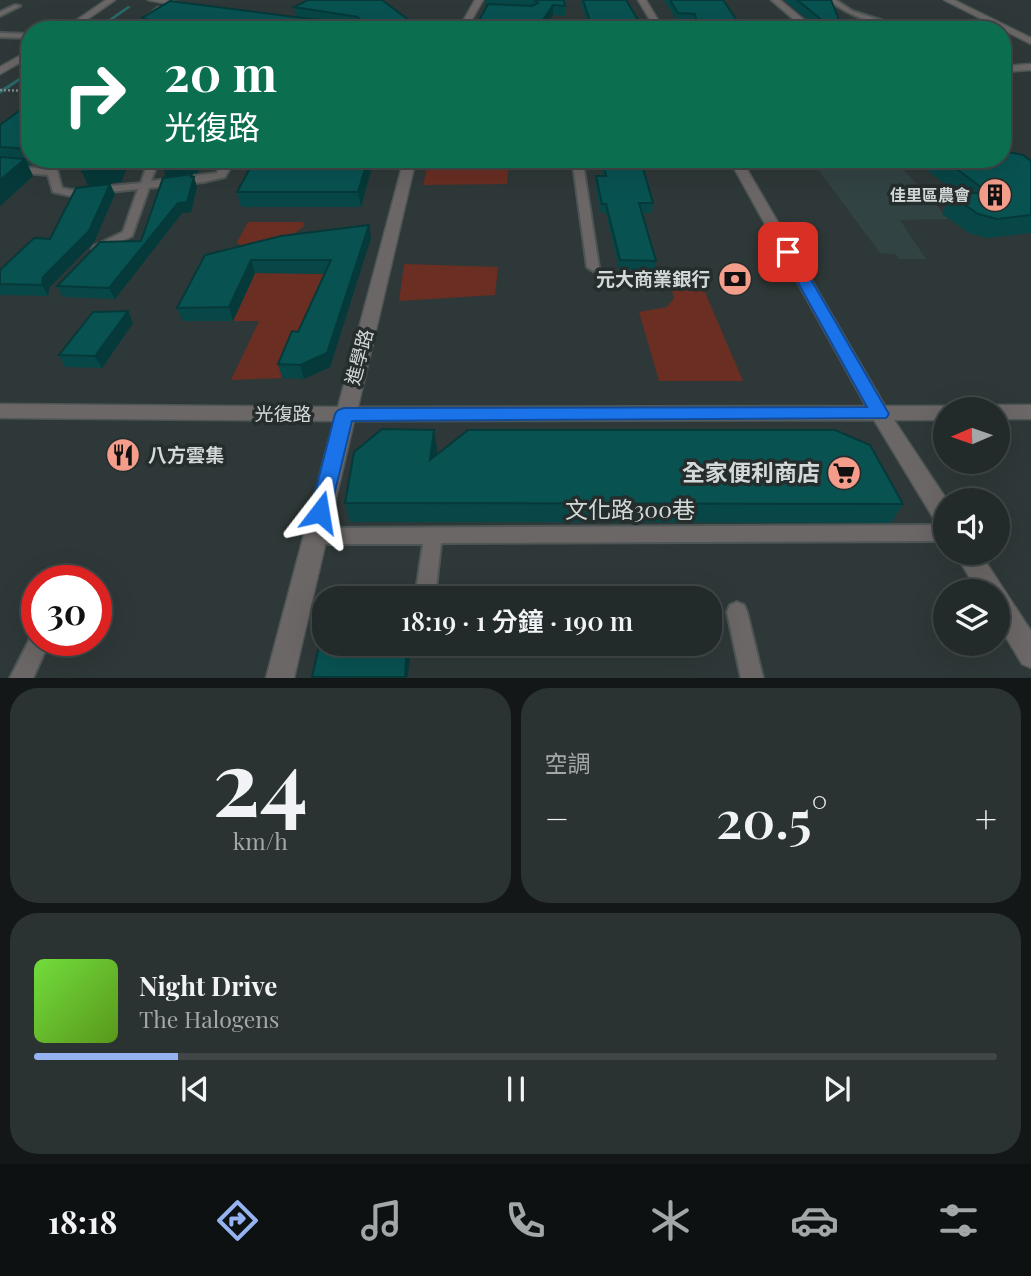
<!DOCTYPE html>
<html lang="zh-TW">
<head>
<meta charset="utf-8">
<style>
	:root { --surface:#232a2a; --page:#2b3232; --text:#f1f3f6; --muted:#a3a7a8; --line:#404647; --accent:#95b2f1 }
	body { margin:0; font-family:"Playfair Display","Noto Sans TC",serif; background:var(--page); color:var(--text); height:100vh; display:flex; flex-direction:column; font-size:26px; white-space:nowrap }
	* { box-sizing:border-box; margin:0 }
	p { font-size:23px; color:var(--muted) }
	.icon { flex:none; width:38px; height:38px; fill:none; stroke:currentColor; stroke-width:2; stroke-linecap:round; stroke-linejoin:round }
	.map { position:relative; height:678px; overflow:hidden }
	.panel { display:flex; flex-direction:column; gap:10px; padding:10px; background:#131717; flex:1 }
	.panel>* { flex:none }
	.hud { position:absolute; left:21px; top:21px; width:990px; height:147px; border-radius:28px; box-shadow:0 7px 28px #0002,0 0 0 2px var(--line); background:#0b6e4f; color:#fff; overflow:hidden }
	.needle { width:46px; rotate:268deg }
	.fabs { position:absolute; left:933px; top:397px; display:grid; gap:14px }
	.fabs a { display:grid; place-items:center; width:77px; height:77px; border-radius:50%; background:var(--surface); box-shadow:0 7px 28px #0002,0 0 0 2px var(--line); font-size:35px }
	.speed { position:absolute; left:21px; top:565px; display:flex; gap:14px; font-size:35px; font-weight:700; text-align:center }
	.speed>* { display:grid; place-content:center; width:91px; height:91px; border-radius:50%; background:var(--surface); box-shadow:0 7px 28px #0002,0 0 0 2px var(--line); line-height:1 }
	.speed .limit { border:10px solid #d22; background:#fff; color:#111 }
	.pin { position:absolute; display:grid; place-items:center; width:60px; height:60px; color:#fff; margin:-30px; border-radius:14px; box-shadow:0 4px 10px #0006 }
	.me { position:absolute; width:77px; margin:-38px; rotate:14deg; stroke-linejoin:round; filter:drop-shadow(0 0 5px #0008) }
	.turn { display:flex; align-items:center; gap:24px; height:147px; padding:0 28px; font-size:32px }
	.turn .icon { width:91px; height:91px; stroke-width:2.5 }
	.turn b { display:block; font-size:49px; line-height:60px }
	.big { font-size:52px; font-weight:600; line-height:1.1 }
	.panel .card { flex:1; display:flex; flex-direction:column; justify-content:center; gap:10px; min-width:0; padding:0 24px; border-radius:28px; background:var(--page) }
	.panel .dial { align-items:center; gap:0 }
	.dial b { font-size:91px; line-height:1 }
	.song { display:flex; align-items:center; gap:21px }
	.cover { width:84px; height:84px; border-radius:10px; background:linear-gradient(135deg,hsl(100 70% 55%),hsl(90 70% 35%)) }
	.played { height:7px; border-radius:4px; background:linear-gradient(90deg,var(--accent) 15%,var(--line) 15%) }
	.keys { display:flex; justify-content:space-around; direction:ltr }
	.heat { display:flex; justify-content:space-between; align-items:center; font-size:38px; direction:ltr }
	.panel .tiles { flex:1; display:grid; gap:10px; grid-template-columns:1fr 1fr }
	.card:last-child { grid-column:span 2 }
	.trip { position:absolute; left:312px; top:586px; width:410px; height:70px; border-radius:28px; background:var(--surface); box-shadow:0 7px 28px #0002,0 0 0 2px var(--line); font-weight:600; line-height:70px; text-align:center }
	.tab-bar { display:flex; height:112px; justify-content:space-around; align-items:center; background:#0e1111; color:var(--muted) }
	.tab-bar .icon { width:49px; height:49px }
	.tab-bar .on { color:var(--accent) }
	.tab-bar b { font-size:32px; color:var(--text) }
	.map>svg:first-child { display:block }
</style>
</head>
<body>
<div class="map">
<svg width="1031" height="678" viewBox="0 0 1031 678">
	<rect width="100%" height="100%" fill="#2f3838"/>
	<path fill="#324343" d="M 817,168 L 902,168 L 949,219 L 900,220 L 926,259 L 899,259 L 896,254 L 880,253 Z"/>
	<path fill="#6a2e23" d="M 509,163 L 507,184 L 423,185 L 428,164 Z
		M 248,222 L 303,222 L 304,226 L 292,235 L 244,250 L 237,242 Z
		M 404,264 L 498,267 L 495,295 L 399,301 Z
		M 255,273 L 359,274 L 296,345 L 282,378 L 231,380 L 259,321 L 233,321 Z
		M 704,290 L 743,381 L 659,381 L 639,312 L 667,307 L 674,298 L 672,291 Z"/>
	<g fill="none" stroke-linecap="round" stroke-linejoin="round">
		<path fill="#296a69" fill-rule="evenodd" d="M 128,6 L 131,7 L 98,30 L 93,30 Z
			M 30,71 L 30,74 L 0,94 L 0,90 Z"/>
		<g stroke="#4d5555" stroke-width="4">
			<path id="service" d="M 829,0 L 836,0 L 852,11 L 912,30 C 887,30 848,16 829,0 Z
				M 15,5 L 20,6 L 0,16 L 0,12 Z
				M 0,33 L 30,34 L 30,38 L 0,37 Z
				M 149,159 L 159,159 L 151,181 L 217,173 L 222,163 L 226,162 L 269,161 L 274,164 L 269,167 L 230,168 L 225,177 L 204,182 L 149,188 L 132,236 L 98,253 L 92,249 L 94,246 L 123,232 L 138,189 L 71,196 L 53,192 L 48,175 L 0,171 L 0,165 L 57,170 L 62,188 L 71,190 L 141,183 Z
				M 371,159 L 948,160 L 982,159 L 948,166 L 583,164 L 599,267 L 593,271 L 587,267 L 573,164 L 427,163 L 352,166 L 347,163 L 352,160 Z
				M 945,525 L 945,541 L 441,543 L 435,598 L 415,598 L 423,544 L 314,544 L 307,542 L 305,536 L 307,530 L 314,528 Z
				M 737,602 L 744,605 L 747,612 L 763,678 L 741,678 L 727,612 L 730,605 Z
				M 37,631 L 37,640 L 50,640 L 33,678 L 10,678 L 33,633 Z"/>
		</g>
		<g stroke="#4d5555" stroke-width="3">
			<path id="minor" d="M 106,0 L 115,0 L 72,30 L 62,30 Z
				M 148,0 L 167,0 L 194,6 L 190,8 Z
				M 475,0 L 483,0 L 466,30 L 458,30 Z
				M 638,0 L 646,0 L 664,30 L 656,30 Z
				M 771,0 L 780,0 L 816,30 L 806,30 Z
				M 944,0 L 954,0 L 1031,38 L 1031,44 Z
				M 158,7 L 165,9 L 139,30 L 129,30 Z
				M 30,50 L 30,57 L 0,74 L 0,67 Z
				M 1031,64 L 1031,70 L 1003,72 L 1003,66 Z
				M 404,159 L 416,159 L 358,407 L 866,406 L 729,159 L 741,159 L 885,406 L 945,406 L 953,410 L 945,410 L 945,420 L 894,420 L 947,500 L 945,527 L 937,524 L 874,420 L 354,421 L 294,678 L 266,678 L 334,421 L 0,418 L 0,404 L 338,407 Z
				M 998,405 L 1031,405 L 1031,419 L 998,419 L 998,410 L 990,410 Z
				M 955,553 L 980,553 L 1031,631 L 1031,668 L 1022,664 L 998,624 L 998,592 L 978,592 Z"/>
		</g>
		<path stroke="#848b8b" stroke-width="2.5" stroke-dasharray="2 2" stroke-linecap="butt" d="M 0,90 L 30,91"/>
		<use href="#service" fill="#6b6766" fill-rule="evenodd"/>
		<use href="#minor" fill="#6b6766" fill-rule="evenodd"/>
	</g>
	<path fill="#084747" d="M 308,0 L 422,30 L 144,24 L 142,18 L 296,17 L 294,7 Z
		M 485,0 L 564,0 L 565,6 L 565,16 L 553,15 L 485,5 Z
		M 582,0 L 626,0 L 644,30 L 590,30 L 581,4 Z
		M 664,0 L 723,0 L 740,25 L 739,30 L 695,30 L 694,22 L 677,21 Z
		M 784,0 L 831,0 L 843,30 L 820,30 Z
		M 30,103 L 30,159 L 53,159 L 45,166 L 28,165 L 33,176 L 0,206 L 0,125 Z
		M 255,159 L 371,159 L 372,167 L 361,207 L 241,207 L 237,192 Z
		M 931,159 L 1003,159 L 1031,161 L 1031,233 L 987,238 L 969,233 L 942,214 L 951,195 L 957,194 L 927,170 Z
		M 603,161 L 653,203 L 652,213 L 642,213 L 656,261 L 655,271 L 619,270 L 606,213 L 601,213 L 595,185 L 596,176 L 603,176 L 602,170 Z
		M 192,174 L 197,187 L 191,212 L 182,213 L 115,299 L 63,297 L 57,286 L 141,241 Z
		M 110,184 L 115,194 L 94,242 L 49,288 L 48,296 L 0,295 L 0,270 L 50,239 Z
		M 371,238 L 330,367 L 304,379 L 282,378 L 278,364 L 298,332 L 325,274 L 255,273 L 233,321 L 183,321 L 177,308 L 205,255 Z
		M 133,323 L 102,368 L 65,367 L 59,355 Z
		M 434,430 L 437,449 L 436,456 L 903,504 L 891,523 L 350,522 L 345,503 Z"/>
	<path fill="#063939" d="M 553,5 L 553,15 L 543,30 L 536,30 Z
		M 25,159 L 33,176 L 0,206 L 0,180 Z
		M 41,159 L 53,159 L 45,166 Z
		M 120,159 L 131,159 L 121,182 L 88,186 L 82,172 Z
		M 196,159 L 202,159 L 198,173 L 166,177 L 163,167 Z
		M 368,159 L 371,159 L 372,167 L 361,207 L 358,192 Z
		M 192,174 L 193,179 L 194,177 L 197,187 L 191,212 L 182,213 L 115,299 L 109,288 L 191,177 Z
		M 110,184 L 115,194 L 94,242 L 49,288 L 48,296 L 42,285 L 43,277 Z
		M 369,225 L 371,238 L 330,367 L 304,379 L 300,365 Z
		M 251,260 L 255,273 L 233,321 L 229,307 Z
		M 128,311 L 133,323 L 102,368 L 95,356 Z
		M 434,430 L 437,449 L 432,480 L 430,460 Z
		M 407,644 L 411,644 L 408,677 L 405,677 Z"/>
	<path fill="#095252" stroke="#063939" stroke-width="2" d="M 308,0 L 382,0 L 422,30 L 139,29 L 149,20 L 142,18 L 170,1 L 334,22 L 357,22 L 360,20 L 358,17 L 294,7 Z
		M 535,0 L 564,0 L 565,6 L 553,5 L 536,30 L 474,30 L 488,4 L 532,6 L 538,3 Z
		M 583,0 L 626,0 L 644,30 L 610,30 L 592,27 Z
		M 670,0 L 723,0 L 740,25 L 697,24 L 695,14 L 678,13 Z
		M 797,0 L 831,0 L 843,30 L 834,30 Z
		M 30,103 L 30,149 L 0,147 L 0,125 Z
		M 1003,151 L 1023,155 L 1031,161 L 1031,215 L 997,219 L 978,214 L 951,195 L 987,192 L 944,159 L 1003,159 Z
		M 0,157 L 25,159 L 0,180 Z
		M 89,159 L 120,159 L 116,168 L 82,172 Z
		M 165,159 L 196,159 L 195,163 L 163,167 Z
		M 255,159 L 368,159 L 358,192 L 237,192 Z
		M 603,161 L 641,161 L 653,203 L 639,203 L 656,261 L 620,260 L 606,204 L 602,204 L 596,176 L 606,176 Z
		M 192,174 L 191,177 L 194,177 L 187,202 L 178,203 L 109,288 L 57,286 L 100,242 L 141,241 L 163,178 Z
		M 110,184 L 89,231 L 43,277 L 42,285 L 0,284 L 0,270 L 34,238 L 50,239 L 76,188 Z
		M 369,225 L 327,353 L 300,365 L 278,364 L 292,331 L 298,332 L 331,260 L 251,260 L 229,307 L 177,308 L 205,255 L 281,236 Z
		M 128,311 L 95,356 L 59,355 L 93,312 Z
		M 382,429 L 434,430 L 430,460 L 468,430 L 835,430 L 870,445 L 903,504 L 345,503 L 354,452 Z
		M 331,594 L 413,594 L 413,598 L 330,598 Z
		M 324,625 L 324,644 L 407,644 L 405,677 L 312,677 Z"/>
	<path fill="#1a73e8" stroke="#114b97" stroke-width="2" d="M 788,248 L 795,252 L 886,409 L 889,414 L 886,418 L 352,421 L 330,512 L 327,518 L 320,520 L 313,518 L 310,512 L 335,414 L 338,410 L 344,408 L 867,407 L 781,252 Z"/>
	<defs>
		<g id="building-disc" transform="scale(1.75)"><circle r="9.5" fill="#f49d8b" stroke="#252e2d"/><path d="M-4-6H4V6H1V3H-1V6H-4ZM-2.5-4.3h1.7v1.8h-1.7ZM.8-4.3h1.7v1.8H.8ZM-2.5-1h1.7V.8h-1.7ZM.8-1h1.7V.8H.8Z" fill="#111"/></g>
		<g id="bank-disc" transform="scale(1.75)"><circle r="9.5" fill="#f49d8b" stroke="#252e2d"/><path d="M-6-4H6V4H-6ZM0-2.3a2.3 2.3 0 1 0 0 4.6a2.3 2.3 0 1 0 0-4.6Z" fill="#111"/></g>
		<g id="restaurant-disc" transform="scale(1.75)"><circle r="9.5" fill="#f49d8b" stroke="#252e2d"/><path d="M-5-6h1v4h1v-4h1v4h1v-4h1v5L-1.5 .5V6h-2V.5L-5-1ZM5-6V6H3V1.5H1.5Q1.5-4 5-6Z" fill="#111"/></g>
		<g id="supermarket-disc" transform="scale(1.75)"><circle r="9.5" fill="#f49d8b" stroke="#252e2d"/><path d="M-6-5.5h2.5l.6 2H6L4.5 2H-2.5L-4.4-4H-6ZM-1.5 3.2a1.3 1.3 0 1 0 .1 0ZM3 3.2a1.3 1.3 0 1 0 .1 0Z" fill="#111"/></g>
	</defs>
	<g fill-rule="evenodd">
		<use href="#building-disc" x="995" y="195"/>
		<use href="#bank-disc" x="735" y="279"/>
		<use href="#restaurant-disc" x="123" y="455"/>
		<use href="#supermarket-disc" x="844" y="473"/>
	</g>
	<g text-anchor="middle" stroke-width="7" stroke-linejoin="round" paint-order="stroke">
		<g font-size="16" font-weight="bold" fill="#d3d8d8" stroke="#252e2d" text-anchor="end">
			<text x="970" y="201">佳里區農會</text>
		</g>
		<g font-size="19" font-weight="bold" fill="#d3d8d8" stroke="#252e2d" text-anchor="end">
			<text x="710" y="286">元大商業銀行</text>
			<text x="148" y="462" text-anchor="start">八方雲集</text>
		</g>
		<g font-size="19" fill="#d3d8d8" stroke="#252e2d">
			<text transform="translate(359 357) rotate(-75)" y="7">進學路</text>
			<text x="283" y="421">光復路</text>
		</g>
		<g font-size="23" font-weight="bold" fill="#d3d8d8" stroke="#252e2d" text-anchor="end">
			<text x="820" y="481">全家便利商店</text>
		</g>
		<g font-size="23" fill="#d3d8d8" stroke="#252e2d">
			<text x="630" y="518">文化路300巷</text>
		</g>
	</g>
</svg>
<div class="fabs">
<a><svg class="needle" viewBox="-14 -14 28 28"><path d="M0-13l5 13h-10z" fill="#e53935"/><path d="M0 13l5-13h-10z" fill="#a3a7a8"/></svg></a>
<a><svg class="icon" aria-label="sound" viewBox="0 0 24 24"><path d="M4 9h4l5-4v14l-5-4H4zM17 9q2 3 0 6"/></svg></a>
<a><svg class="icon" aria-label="layers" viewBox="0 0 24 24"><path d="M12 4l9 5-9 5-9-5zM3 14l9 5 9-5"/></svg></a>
</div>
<div class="speed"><div class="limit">30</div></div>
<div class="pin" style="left:788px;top:252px;background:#d93025"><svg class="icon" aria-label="arrive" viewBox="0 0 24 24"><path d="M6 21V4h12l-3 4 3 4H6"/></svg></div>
<svg class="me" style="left:320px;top:512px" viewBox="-20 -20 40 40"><path d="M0-17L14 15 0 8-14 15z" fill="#1a73e8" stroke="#fff" stroke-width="4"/></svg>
<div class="trip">18:19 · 1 分鐘 · 190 m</div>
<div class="hud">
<div class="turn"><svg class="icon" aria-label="right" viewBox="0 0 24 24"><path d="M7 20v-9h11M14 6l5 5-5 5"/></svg><div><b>20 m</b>光復路</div></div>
</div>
</div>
<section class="panel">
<div class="tiles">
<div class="card dial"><b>24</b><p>km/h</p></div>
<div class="card"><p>空調</p>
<div class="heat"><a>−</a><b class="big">20.5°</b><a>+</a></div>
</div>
<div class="card">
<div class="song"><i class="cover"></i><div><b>Night Drive</b><p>The Halogens</p></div></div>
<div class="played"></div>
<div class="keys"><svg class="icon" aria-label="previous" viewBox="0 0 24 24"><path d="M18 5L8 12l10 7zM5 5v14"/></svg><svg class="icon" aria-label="pause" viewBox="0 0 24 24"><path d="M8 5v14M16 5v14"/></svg><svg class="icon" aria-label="next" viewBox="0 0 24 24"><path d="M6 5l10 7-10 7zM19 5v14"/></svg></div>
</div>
</div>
</section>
<nav class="tab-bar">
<b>18:18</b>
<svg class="icon on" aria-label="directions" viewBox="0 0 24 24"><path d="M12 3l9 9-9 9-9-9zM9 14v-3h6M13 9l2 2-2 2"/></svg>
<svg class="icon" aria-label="music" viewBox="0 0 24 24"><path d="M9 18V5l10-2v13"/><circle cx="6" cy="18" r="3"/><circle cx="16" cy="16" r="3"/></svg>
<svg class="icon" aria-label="phone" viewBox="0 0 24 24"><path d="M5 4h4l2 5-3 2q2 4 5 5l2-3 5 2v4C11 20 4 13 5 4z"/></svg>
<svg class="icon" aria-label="climate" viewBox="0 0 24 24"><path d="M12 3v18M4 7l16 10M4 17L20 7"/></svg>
<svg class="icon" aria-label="car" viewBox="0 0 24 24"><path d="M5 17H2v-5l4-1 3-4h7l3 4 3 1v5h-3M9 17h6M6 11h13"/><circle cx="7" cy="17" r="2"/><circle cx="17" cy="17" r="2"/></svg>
<svg class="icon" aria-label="filters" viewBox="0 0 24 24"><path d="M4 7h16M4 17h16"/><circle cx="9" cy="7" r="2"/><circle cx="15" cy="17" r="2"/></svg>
</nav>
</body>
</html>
